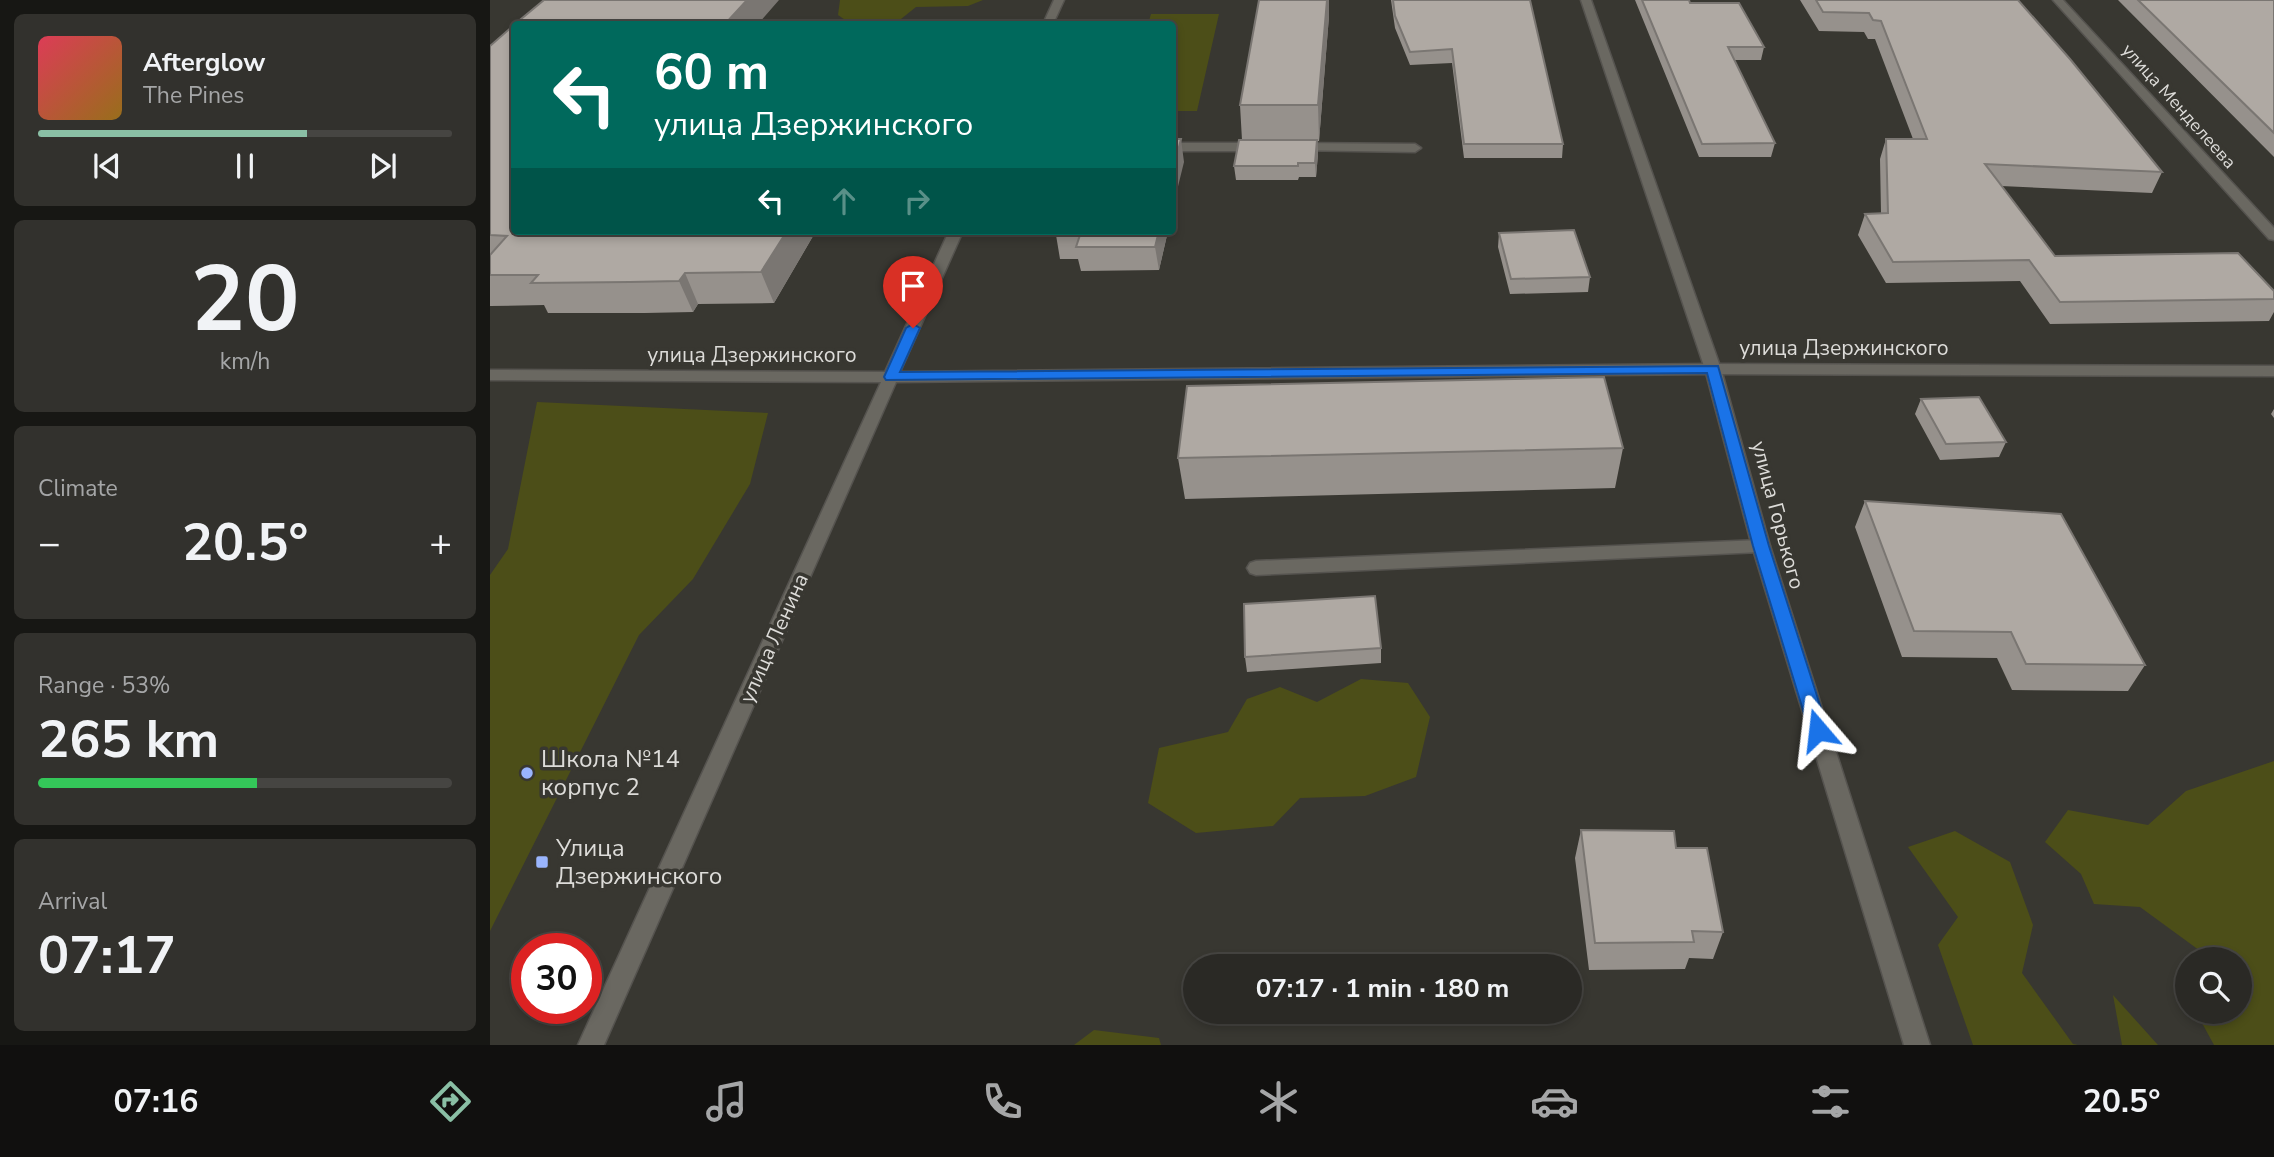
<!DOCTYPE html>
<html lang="en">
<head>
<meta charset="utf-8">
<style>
	:root { --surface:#2a2925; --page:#32312d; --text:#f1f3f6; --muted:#a5a6a7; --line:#464542; --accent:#8abfa5 }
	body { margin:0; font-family:"Nunito Sans",sans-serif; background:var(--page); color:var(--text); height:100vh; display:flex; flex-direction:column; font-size:26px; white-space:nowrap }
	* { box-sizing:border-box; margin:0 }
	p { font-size:23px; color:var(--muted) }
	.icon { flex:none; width:38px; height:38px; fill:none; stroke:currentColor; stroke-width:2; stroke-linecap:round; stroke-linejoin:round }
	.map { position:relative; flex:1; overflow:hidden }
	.side { display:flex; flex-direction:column; gap:14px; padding:14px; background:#171714; width:490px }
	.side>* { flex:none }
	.guide { position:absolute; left:21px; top:21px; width:665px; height:214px; border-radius:7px; box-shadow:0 4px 10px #0003,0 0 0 2px var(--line); background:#00695c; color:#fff; overflow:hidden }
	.buttons { position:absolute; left:1685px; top:947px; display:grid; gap:14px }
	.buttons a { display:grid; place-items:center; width:77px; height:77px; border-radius:50%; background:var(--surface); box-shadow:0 4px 10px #0003,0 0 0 2px var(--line); font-size:35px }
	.speed { position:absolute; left:21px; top:933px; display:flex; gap:14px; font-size:35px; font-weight:700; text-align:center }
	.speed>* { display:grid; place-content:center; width:91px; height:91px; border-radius:50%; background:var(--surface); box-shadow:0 4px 10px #0003,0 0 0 2px var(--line); line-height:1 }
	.speed .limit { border:10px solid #d22; background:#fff; color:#111 }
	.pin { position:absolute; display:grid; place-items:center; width:60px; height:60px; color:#fff; margin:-72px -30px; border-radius:50% 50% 50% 0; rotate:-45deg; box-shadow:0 0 7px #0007 }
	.pin .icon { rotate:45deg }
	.me { position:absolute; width:77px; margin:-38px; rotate:343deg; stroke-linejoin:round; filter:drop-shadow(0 0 5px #0008) }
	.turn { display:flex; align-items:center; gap:24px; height:147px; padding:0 28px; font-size:32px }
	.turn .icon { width:91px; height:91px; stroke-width:2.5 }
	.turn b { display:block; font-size:49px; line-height:60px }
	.lanes { display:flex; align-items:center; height:66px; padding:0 28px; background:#0003; justify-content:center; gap:35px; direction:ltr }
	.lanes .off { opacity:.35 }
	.big { font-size:52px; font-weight:700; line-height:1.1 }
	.side .card { flex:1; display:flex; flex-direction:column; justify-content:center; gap:10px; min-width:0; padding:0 24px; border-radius:10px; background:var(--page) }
	.side .dial { align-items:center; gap:0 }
	.dial b { font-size:91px; line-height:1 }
	.song { display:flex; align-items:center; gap:21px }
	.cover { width:84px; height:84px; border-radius:10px; background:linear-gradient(135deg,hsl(350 70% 55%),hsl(40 70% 35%)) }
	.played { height:7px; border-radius:4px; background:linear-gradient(90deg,var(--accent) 65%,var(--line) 65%) }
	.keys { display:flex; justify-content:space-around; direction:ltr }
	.heat { display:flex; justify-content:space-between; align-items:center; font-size:38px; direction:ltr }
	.charge { height:10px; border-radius:5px; background:linear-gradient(90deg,#34c759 53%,var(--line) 0) }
	.trip { position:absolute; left:693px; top:954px; width:399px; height:70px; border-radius:35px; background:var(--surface); box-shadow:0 4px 10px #0003,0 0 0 2px var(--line); font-weight:700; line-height:70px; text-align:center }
	.menu { display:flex; height:112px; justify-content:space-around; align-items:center; background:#11100f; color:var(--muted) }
	.menu .icon { width:49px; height:49px }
	.menu .on { color:var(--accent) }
	.menu b { font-size:32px; color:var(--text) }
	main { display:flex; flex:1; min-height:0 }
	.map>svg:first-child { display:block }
</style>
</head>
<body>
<main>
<section class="side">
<div class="card">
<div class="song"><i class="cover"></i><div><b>Afterglow</b><p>The Pines</p></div></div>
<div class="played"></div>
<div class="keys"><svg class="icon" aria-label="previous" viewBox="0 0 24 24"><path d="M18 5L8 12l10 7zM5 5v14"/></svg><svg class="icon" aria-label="pause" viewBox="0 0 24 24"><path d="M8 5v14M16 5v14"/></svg><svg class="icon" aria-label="next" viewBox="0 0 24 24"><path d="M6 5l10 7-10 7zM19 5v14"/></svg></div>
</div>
<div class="card dial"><b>20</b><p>km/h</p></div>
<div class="card"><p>Climate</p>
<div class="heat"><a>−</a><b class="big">20.5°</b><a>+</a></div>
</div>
<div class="card"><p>Range · 53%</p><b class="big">265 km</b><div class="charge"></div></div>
<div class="card"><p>Arrival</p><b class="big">07:17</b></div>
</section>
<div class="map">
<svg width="1784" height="1045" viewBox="0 0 1784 1045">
	<rect width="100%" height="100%" fill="#383731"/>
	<path fill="#4c4e18" d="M 350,0 L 493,0 L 478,6 L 426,7 L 406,23 L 361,24 L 348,15 Z
		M 661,14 L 729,14 L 707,111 L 683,111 L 682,24 L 658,24 Z
		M 47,402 L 278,413 L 260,484 L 203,579 L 149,635 L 0,931 L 0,575 L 18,549 Z
		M 871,679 L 918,683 L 940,717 L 926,777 L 875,796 L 810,798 L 783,826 L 706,833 L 658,803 L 669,748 L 738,732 L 757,699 L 790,687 L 827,702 Z
		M 1784,761 L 1784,1045 L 1724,1045 L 1706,1012 L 1750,1012 L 1750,959 L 1716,959 L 1713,953 L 1650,907 L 1604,904 L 1591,874 L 1555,842 L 1578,810 L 1658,825 L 1696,791 Z
		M 1465,831 L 1520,862 L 1543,925 L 1532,973 L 1583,1044 L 1588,1045 L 1483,1045 L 1448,945 L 1468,917 L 1418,847 Z
		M 1623,995 L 1668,1045 L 1632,1045 Z
		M 604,1030 L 669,1038 L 671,1045 L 584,1045 Z"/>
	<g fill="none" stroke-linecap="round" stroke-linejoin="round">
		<g stroke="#55534f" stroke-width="3">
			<path id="service" d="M 682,143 L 771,143 L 777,147 L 771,151 L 682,151 Z
				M 806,143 L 925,144 L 931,148 L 925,152 L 802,150 L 802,144 Z
				M 1271,540 L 1277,542 L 1280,546 L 1277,550 L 1271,552 L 766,575 L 760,573 L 757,568 L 760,563 L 766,561 Z"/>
		</g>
		<g stroke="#55534f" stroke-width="3">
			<path id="minor" d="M 1091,0 L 1101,0 L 1231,369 L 1280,546 L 1440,1045 L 1414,1045 L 1262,546 L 1215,369 Z
				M 1563,0 L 1573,0 L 1784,228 L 1784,240 L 1779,239 Z"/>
		</g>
		<g stroke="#55534f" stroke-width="3">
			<path id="secondary" d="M 564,0 L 574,0 L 563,24 L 553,24 Z
				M 459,231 L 473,231 L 410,372 L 1223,364 L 1784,366 L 1784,376 L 1223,374 L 406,382 L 114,1045 L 88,1045 L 391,382 L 0,380 L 0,370 L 395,372 Z"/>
		</g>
		<use href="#service" fill="#6a6861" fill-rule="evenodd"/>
		<use href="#minor" fill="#6a6861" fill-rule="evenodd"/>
		<use href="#secondary" fill="#6a6861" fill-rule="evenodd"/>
	</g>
	<path fill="#96918c" d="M 769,0 L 839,0 L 839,16 L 829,141 L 827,141 L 828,154 L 826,177 L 809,177 L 808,180 L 746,180 L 744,166 L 752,140 L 750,105 Z
		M 901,0 L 1040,0 L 1073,144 L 1072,158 L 974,158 L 962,63 L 920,65 L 905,28 Z
		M 1145,0 L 1199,0 L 1200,3 L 1274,47 L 1271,60 L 1244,60 L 1285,143 L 1281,157 L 1209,157 Z
		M 1310,0 L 1528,0 L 1672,172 L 1662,193 L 1511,186 L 1565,256 L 1784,291 L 1784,312 L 1779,321 L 1560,324 L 1530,281 L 1396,283 L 1368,235 L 1375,214 L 1391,213 L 1390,159 L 1396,139 L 1423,139 L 1385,39 L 1378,39 L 1374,32 L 1329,31 Z
		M 1628,0 L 1784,0 L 1784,157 Z
		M 0,46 L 24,231 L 326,231 L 284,303 L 208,304 L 203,312 L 155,313 L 58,313 L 54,305 L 0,306 Z
		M 678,231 L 669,270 L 591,271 L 588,259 L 570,259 L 566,235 Z
		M 1009,233 L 1100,277 L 1098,292 L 1020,294 L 1008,247 Z
		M 1431,399 L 1516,442 L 1509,457 L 1450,460 L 1425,414 Z
		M 1784,409 L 1784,418 L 1781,414 Z
		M 1133,448 L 1125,488 L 695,499 L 688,458 Z
		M 1375,501 L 1655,665 L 1638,691 L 1522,690 L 1507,658 L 1412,657 L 1365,527 Z
		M 891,648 L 891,663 L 757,672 L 755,657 Z
		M 1091,830 L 1186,848 L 1233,932 L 1223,959 L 1199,958 L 1195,969 L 1099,970 L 1085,858 Z"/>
	<path fill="#7a7672" d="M 257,0 L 289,0 L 268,24 L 235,24 Z
		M 837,0 L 839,0 L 839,16 L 829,141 L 828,105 Z
		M 691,139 L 694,162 L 682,211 L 682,175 Z
		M 827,140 L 828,154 L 826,177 L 825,163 Z
		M 297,231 L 326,231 L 284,303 L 271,272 Z
		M 669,231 L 678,231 L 669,270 L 665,247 Z
		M 195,273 L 208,304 L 203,312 L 189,281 Z"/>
	<path fill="#afa9a3" stroke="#7a7672" stroke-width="2" d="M 54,0 L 257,0 L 235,24 L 25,24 Z
		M 769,0 L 837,0 L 828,105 L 750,105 Z
		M 903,0 L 1040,0 L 1073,144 L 974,144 L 962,49 L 920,52 L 905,16 Z
		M 1152,0 L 1199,0 L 1200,3 L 1249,3 L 1274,47 L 1238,47 L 1285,143 L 1212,144 Z
		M 1326,0 L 1528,0 L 1580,59 L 1672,172 L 1495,164 L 1565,256 L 1748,253 L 1784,291 L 1784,299 L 1570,302 L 1539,260 L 1403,262 L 1375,214 L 1398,213 L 1396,139 L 1437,139 L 1391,21 L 1383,20 L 1379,13 L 1333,12 Z
		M 1648,0 L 1784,0 L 1784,133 Z
		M 24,25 L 24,231 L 297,231 L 271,272 L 195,273 L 189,281 L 140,282 L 41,283 L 48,275 L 0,275 L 0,255 L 17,236 L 0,235 L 0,46 Z
		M 682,139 L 691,139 L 682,175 Z
		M 749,140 L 827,140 L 825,163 L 808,163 L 808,166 L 744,166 Z
		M 1084,230 L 1100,277 L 1021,279 L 1009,233 Z
		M 567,231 L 669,231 L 665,247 L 586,247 L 590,235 L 566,235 Z
		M 1114,377 L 1133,448 L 688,458 L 697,386 Z
		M 1489,397 L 1516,442 L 1456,444 L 1431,399 Z
		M 1375,501 L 1571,514 L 1655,665 L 1536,664 L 1521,632 L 1424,631 Z
		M 885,596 L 891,648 L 755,657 L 754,604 Z
		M 1091,830 L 1184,831 L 1186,848 L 1217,848 L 1233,932 L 1202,931 L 1204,942 L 1105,943 Z"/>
	<path fill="#1a73e8" stroke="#114b97" stroke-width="2" d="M 423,324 L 430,328 L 410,372 L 1228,366 L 1279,546 L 1338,730 L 1335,735 L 1328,738 L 1322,735 L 1319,730 L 1263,546 L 1217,373 L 396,380 L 394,377 L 416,328 Z"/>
	<g fill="#9ab5fd" stroke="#383731" stroke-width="2.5">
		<circle cx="37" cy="773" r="7"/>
		<rect x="45" y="855" width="14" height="14" rx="3.5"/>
	</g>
	<g text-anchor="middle" stroke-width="7" stroke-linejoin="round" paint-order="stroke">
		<g font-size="18" fill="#dddcd9" stroke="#383731">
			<text transform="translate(1689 106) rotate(48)" y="6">улица Менделеева</text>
		</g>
		<g font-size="21" fill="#dddcd9" stroke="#383731">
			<text x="1354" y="355">улица Дзержинского</text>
			<text x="262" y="362">улица Дзержинского</text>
			<text transform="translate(1288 515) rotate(75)" y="7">улица Горького</text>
			<text transform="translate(284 638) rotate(-66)" y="7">улица Ленина</text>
		</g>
		<g font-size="24" fill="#dddcd9" stroke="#383731" text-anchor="start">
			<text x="51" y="767">Школа №14<tspan x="51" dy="28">корпус 2</tspan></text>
			<text x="66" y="856">Улица<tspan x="66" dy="28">Дзержинского</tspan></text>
		</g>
	</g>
</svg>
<div class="buttons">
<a><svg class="icon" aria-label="search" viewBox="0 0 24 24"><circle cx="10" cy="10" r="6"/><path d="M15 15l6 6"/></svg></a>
</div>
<div class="speed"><div class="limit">30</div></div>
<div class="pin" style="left:423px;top:328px;background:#d93025"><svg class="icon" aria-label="arrive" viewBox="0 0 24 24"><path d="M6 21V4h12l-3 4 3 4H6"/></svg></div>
<svg class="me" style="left:1328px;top:730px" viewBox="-20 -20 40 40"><path d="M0-17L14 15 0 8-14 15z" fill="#1a73e8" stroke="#fff" stroke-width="4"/></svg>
<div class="trip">07:17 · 1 min · 180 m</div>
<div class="guide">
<div class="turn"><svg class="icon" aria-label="left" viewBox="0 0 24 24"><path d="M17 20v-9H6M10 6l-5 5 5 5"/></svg><div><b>60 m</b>улица Дзержинского</div></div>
<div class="lanes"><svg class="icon" aria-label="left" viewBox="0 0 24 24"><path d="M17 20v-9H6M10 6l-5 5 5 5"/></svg><svg class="icon off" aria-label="ahead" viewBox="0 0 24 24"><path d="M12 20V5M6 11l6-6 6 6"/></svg><svg class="icon off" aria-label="right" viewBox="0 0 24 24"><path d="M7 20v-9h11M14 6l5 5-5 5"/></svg></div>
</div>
</div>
</main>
<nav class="menu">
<b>07:16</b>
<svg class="icon on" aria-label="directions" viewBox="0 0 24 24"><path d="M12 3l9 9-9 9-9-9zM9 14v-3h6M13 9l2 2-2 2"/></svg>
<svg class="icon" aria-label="music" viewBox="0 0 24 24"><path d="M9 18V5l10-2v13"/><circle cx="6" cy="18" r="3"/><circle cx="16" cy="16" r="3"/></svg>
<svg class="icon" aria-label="phone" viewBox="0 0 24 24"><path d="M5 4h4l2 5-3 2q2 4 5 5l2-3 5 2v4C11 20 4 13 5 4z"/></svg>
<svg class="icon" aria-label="climate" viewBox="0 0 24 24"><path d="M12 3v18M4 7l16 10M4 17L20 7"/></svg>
<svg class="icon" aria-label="car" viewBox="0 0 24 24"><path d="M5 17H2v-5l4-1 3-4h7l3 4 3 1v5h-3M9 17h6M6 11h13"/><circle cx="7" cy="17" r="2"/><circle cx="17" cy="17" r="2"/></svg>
<svg class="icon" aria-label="filters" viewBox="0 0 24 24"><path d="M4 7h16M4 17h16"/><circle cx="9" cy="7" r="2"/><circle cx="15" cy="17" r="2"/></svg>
<b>20.5°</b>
</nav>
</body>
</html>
